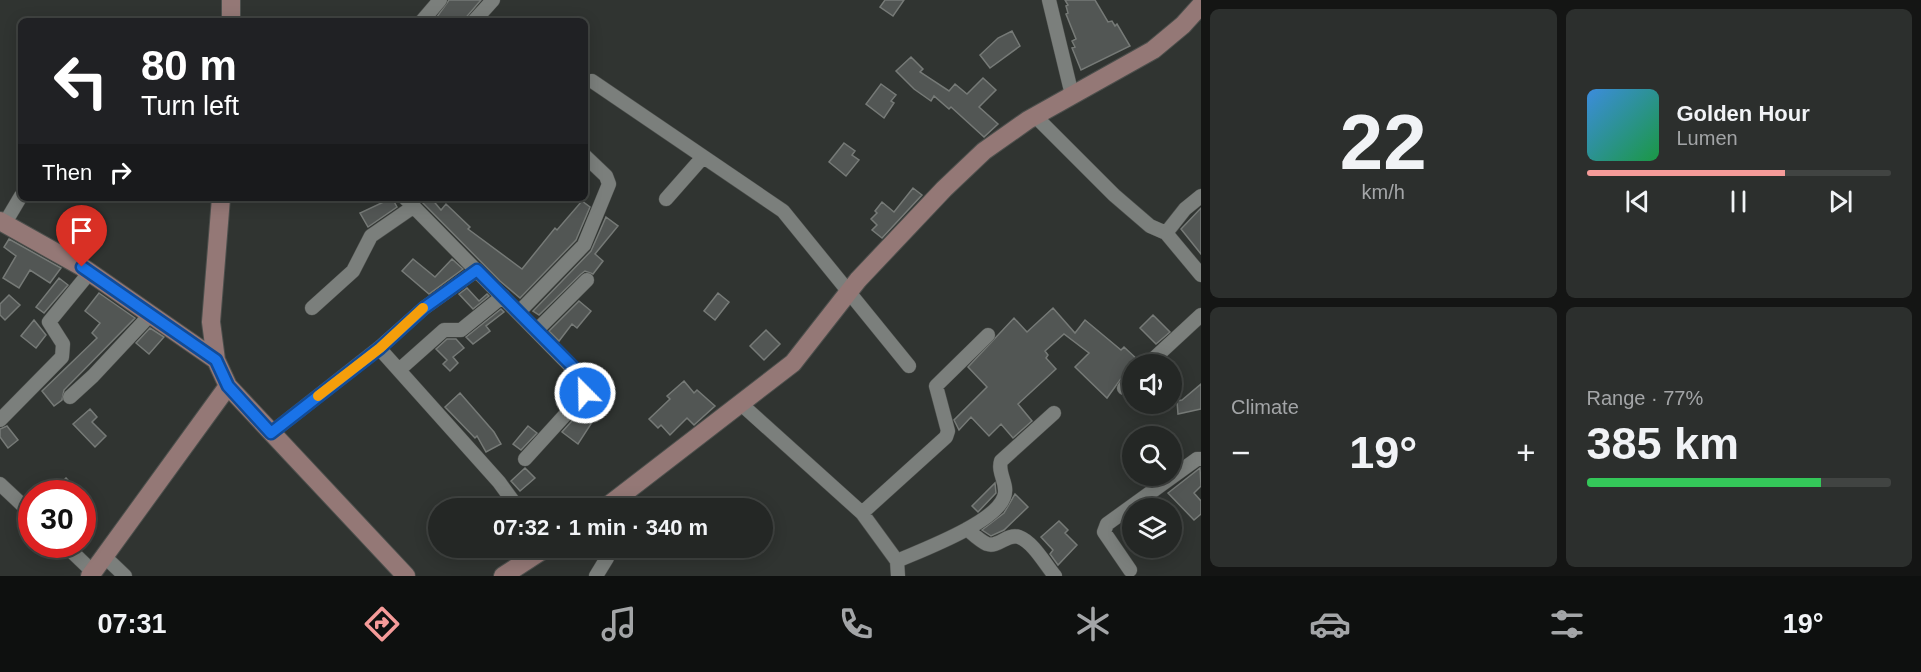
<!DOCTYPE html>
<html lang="en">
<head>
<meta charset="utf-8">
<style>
	:root { --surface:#242725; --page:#2c2f2d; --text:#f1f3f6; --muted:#a3a5a7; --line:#414442; --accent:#f59b99 }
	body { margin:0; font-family:Helvetica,sans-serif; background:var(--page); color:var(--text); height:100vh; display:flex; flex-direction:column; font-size:22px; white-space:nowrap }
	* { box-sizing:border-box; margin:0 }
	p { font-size:20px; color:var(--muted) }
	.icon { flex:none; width:33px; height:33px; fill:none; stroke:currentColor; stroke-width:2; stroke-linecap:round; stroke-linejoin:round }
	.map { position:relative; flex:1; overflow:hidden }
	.details { display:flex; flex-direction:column; gap:9px; padding:9px; background:#141514; width:720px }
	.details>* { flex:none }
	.top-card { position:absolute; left:18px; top:18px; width:570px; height:183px; border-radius:9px; box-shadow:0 3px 15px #0003,0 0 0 2px var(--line); background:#202124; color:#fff; overflow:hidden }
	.controls { position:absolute; left:1122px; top:354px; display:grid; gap:12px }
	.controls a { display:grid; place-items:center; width:60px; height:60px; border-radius:50%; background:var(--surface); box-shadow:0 3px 15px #0003,0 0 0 2px var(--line); font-size:30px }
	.speed { position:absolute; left:18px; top:480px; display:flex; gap:12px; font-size:30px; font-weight:700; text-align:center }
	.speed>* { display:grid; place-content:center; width:78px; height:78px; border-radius:50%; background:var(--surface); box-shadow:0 3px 15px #0003,0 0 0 2px var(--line); line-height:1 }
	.speed .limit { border:9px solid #d22; background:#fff; color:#111 }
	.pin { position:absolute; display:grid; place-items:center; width:51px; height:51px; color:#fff; margin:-62px -26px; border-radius:50% 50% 50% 0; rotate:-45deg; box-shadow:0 0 6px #0007 }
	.pin .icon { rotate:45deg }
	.me { position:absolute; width:66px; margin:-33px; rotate:337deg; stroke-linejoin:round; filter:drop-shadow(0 0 4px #0008) }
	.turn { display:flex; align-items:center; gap:21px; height:126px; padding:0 24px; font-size:27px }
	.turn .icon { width:78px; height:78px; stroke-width:2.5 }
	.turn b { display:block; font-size:42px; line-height:51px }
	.then { display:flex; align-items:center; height:57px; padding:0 24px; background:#0003; gap:12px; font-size:22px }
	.big { font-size:45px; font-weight:700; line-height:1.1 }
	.details .tile { flex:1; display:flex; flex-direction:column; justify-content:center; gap:9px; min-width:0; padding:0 21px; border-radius:9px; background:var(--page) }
	.details .dial { align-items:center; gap:0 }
	.dial b { font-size:78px; line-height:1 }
	.song { display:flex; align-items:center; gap:18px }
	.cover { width:72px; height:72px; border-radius:9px; background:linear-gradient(135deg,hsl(210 70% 55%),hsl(140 70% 35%)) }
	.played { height:6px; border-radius:3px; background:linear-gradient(90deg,var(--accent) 65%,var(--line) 65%) }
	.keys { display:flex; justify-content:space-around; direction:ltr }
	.heat { display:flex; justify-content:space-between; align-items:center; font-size:33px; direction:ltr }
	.charge { height:9px; border-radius:4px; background:linear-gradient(90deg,#34c759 77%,var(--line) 0) }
	.details .tiles { flex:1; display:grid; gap:9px; grid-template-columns:repeat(2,1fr) }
	.trip { position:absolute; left:428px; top:498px; width:345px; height:60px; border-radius:30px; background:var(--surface); box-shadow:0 3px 15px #0003,0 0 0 2px var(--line); font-weight:700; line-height:60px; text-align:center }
	.menu { display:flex; height:96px; justify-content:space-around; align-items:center; background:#0e100f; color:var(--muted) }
	.menu .icon { width:42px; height:42px }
	.menu .on { color:var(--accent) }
	.menu b { font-size:27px; color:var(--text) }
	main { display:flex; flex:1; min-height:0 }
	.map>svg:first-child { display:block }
</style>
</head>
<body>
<main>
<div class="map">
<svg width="1201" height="576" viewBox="0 0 1201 576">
	<rect width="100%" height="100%" fill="#303431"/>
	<path fill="#525654" stroke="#767a77" stroke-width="1.5" d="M 449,0 L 481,0 L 463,21 L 434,21 Z
		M 885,0 L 904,0 L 893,16 L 880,7 Z
		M 1065,0 L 1095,0 L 1108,22 L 1112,21 L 1115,26 L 1117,24 L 1130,46 L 1081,70 L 1072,48 L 1075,47 L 1072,41 L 1076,39 L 1066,14 L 1068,13 L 1066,6 L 1068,5 Z
		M 1012,31 L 1020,46 L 990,68 L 980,55 L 998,38 Z
		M 911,57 L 923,69 L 920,72 L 949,91 L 955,84 L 967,94 L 983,78 L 996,90 L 979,107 L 998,124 L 984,137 L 951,107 L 949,109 L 934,96 L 931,101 L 914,89 L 896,71 Z
		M 881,84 L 896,95 L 891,101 L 894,103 L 884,118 L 866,104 Z
		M 844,143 L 855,151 L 852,155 L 859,160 L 846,176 L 829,162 Z
		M 913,188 L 922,195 L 882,238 L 872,230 L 877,225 L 871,219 L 877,213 L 875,211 L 882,202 L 894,212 Z
		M 392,198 L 397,207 L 368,227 L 360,213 Z
		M 418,198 L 431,198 L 441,210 L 446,204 L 470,227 L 468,229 L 522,269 L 555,228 L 557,230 L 582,201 L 590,207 L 576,240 L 520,298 L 500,281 Z
		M 1201,208 L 1201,254 L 1181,229 Z
		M 606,217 L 618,226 L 595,254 L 603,261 L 593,274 L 585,271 L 581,274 L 539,315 L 533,311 L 591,251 Z
		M 9,239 L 61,268 L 50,283 L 30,270 L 19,288 L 3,278 L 16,256 L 4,247 Z
		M 413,259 L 435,277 L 452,259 L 463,269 L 429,294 L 402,271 Z
		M 59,278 L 68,285 L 44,313 L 36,307 Z
		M 467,288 L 479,301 L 487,294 L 489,296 L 473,309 L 459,294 Z
		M 99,293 L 135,318 L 64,390 L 62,400 L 54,406 L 42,391 L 97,338 L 92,333 L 100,323 L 85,311 Z
		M 718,293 L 729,302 L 715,320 L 704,311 Z
		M 9,295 L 20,305 L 5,320 L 0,315 L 0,304 Z
		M 579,301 L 591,311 L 577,328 L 572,324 L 559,341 L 549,331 Z
		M 1053,308 L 1075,333 L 1085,320 L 1121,350 L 1124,347 L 1139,361 L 1139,364 L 1132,364 L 1132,370 L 1125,373 L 1107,398 L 1075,367 L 1089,353 L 1064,334 L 1045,351 L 1048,355 L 1046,358 L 1056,369 L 1018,404 L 1032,421 L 1013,438 L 1001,424 L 989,436 L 971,417 L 959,430 L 954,420 L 987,387 L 968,367 L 1014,318 L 1027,332 Z
		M 501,309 L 504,312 L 486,326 L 490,331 L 473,344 L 466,337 Z
		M 1153,315 L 1170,332 L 1156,344 L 1140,328 Z
		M 34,320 L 46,335 L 36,348 L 21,336 Z
		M 150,328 L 164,337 L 149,354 L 136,343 Z
		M 766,330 L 780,344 L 764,360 L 750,346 Z
		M 447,339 L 456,339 L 464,348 L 453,357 L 458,363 L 450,371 L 443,364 L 447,360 L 436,349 Z
		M 684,381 L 694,393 L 697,390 L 715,406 L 694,425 L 687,418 L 670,435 L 661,425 L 658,428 L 649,419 L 670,399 L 667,396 Z
		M 1201,384 L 1201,409 L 1178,414 L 1177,401 L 1182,400 Z
		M 460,393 L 494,432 L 501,444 L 486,452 L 477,436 L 475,438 L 445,407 Z
		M 589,402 L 600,410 L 578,444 L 562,432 Z
		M 90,409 L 97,417 L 92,422 L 106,436 L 95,447 L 73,424 Z
		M 7,426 L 18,440 L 8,448 L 0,437 L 0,429 Z
		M 528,426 L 537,433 L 521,450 L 513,444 Z
		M 525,468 L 535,478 L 520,491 L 511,481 Z
		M 1200,468 L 1201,486 L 1194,493 L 1201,501 L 1201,514 L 1194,520 L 1168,493 Z
		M 66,478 L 81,494 L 49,494 Z
		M 995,483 L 996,493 L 978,512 L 972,506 Z
		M 1015,494 L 1028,507 L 1004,530 L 991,536 L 982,530 L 1004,513 Z
		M 1059,521 L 1068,530 L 1065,533 L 1077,545 L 1058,565 L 1050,554 L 1053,550 L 1041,537 Z"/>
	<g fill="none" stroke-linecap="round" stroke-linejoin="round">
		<g stroke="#4c4f4c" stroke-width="15">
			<path id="street" d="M 1049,0 L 1072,95
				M 422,21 L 440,0
				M 474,21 L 493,0
				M 592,81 L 783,211 L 909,366
				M 1035,116 L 1114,195 L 1150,226 L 1166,233 L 1201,275
				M 405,198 L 588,384 L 585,393 L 525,459
				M 666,199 L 703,157
				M 5,223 L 21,196
				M 1166,233 L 1185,209 L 1201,196
				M 312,308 L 353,271 L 371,236 L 413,207
				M 519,312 L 584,245 L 609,184 L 606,176 L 585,156
				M 537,330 L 587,280
				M 379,348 L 499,482 L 518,508
				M 1148,364 L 1201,315
				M 399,370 L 444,330 L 461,330 L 503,296
				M 1124,388 L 1132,379
				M 70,397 L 93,376 L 151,314
				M 741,404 L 862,513 L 897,561 L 898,576
				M 0,420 L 62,357 L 63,344 L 49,322 L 90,272
				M 271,433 L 379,348 L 424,308 L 477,270
				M 0,484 L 32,514
				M 862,513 L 946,437 L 948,431 L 936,386 L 988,335
				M 967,529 C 973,534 980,541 987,544 C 998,548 1007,533 1019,537 C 1033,542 1045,564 1055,576
				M 64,544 L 93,572
				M 104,556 L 125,576
				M 897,561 C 922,550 995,523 1004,497 C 1009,485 997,473 1001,461 L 1054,413
				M 1130,570 L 1104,532 L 1107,524 L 1197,459 L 1201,459
				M 596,576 L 607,558 L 607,548"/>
		</g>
		<g stroke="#4c4f4c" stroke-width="20">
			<path id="secondary" d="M 231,21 L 231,0
				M 221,198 L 211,322 L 216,360 L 228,386 L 406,576
				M 0,221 L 82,267 L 216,360
				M 605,508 L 793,363 L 858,280 L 944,189 L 984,151 L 1028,120 L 1153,50 L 1183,25 L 1201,5
				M 90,576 L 228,386
				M 503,576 L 546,548"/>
		</g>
		<use href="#street" stroke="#7b7f7c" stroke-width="14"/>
		<use href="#secondary" stroke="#947876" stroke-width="18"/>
	</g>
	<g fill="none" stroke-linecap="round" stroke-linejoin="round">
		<g stroke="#114b97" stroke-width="15">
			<path id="route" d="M 82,267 L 216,360 L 228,386 L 271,433 L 380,348 L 424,308 L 477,270 L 585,379 L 588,384 L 585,393"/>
		</g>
		<use href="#route" stroke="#1a73e8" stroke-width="10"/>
		<path stroke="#f59e0b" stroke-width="10" d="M 318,396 L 380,348 L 423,308"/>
	</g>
</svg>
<div class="controls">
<a><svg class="icon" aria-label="sound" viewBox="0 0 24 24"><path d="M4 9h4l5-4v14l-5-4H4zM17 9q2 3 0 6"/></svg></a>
<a><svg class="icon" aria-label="search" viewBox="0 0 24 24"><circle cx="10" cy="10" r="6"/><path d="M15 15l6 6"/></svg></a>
<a><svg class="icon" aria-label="layers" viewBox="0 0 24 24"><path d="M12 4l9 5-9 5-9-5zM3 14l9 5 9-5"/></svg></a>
</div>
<div class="speed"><div class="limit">30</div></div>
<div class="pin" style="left:82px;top:267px;background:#d93025"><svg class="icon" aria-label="arrive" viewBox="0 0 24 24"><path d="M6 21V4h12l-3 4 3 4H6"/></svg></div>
<svg class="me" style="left:585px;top:393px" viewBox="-20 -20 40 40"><circle r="17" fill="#1a73e8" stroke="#fff" stroke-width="3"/><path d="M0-11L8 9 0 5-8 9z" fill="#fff"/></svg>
<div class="trip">07:32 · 1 min · 340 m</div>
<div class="top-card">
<div class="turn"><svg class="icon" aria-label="left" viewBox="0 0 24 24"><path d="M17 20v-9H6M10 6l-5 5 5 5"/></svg><div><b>80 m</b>Turn left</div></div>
<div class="then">Then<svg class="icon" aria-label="right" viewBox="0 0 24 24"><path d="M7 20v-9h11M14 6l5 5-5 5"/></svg></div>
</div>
</div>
<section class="details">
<div class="tiles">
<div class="tile dial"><b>22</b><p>km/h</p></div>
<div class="tile">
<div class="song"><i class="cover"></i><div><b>Golden Hour</b><p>Lumen</p></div></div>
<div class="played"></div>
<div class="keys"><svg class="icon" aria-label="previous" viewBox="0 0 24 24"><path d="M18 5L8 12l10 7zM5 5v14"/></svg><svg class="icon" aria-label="pause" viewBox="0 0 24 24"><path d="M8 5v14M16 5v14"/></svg><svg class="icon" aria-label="next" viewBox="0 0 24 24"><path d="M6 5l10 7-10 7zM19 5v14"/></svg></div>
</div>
<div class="tile"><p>Climate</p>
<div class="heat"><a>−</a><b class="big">19°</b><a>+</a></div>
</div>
<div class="tile"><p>Range · 77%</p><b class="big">385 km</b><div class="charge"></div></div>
</div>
</section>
</main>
<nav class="menu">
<b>07:31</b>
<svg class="icon on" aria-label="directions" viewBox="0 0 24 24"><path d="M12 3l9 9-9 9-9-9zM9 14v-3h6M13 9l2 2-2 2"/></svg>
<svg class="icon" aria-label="music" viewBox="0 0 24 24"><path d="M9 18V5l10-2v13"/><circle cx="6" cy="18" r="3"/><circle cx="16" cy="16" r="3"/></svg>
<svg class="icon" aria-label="phone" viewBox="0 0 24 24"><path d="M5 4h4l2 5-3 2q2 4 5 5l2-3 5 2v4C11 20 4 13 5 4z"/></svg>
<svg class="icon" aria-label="climate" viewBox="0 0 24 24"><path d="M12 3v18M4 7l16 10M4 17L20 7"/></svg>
<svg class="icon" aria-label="car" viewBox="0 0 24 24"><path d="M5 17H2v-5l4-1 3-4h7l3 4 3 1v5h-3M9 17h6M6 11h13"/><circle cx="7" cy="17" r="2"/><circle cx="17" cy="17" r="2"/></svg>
<svg class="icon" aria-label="filters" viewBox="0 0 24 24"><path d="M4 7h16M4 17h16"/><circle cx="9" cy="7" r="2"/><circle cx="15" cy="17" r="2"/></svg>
<b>19°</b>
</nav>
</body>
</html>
